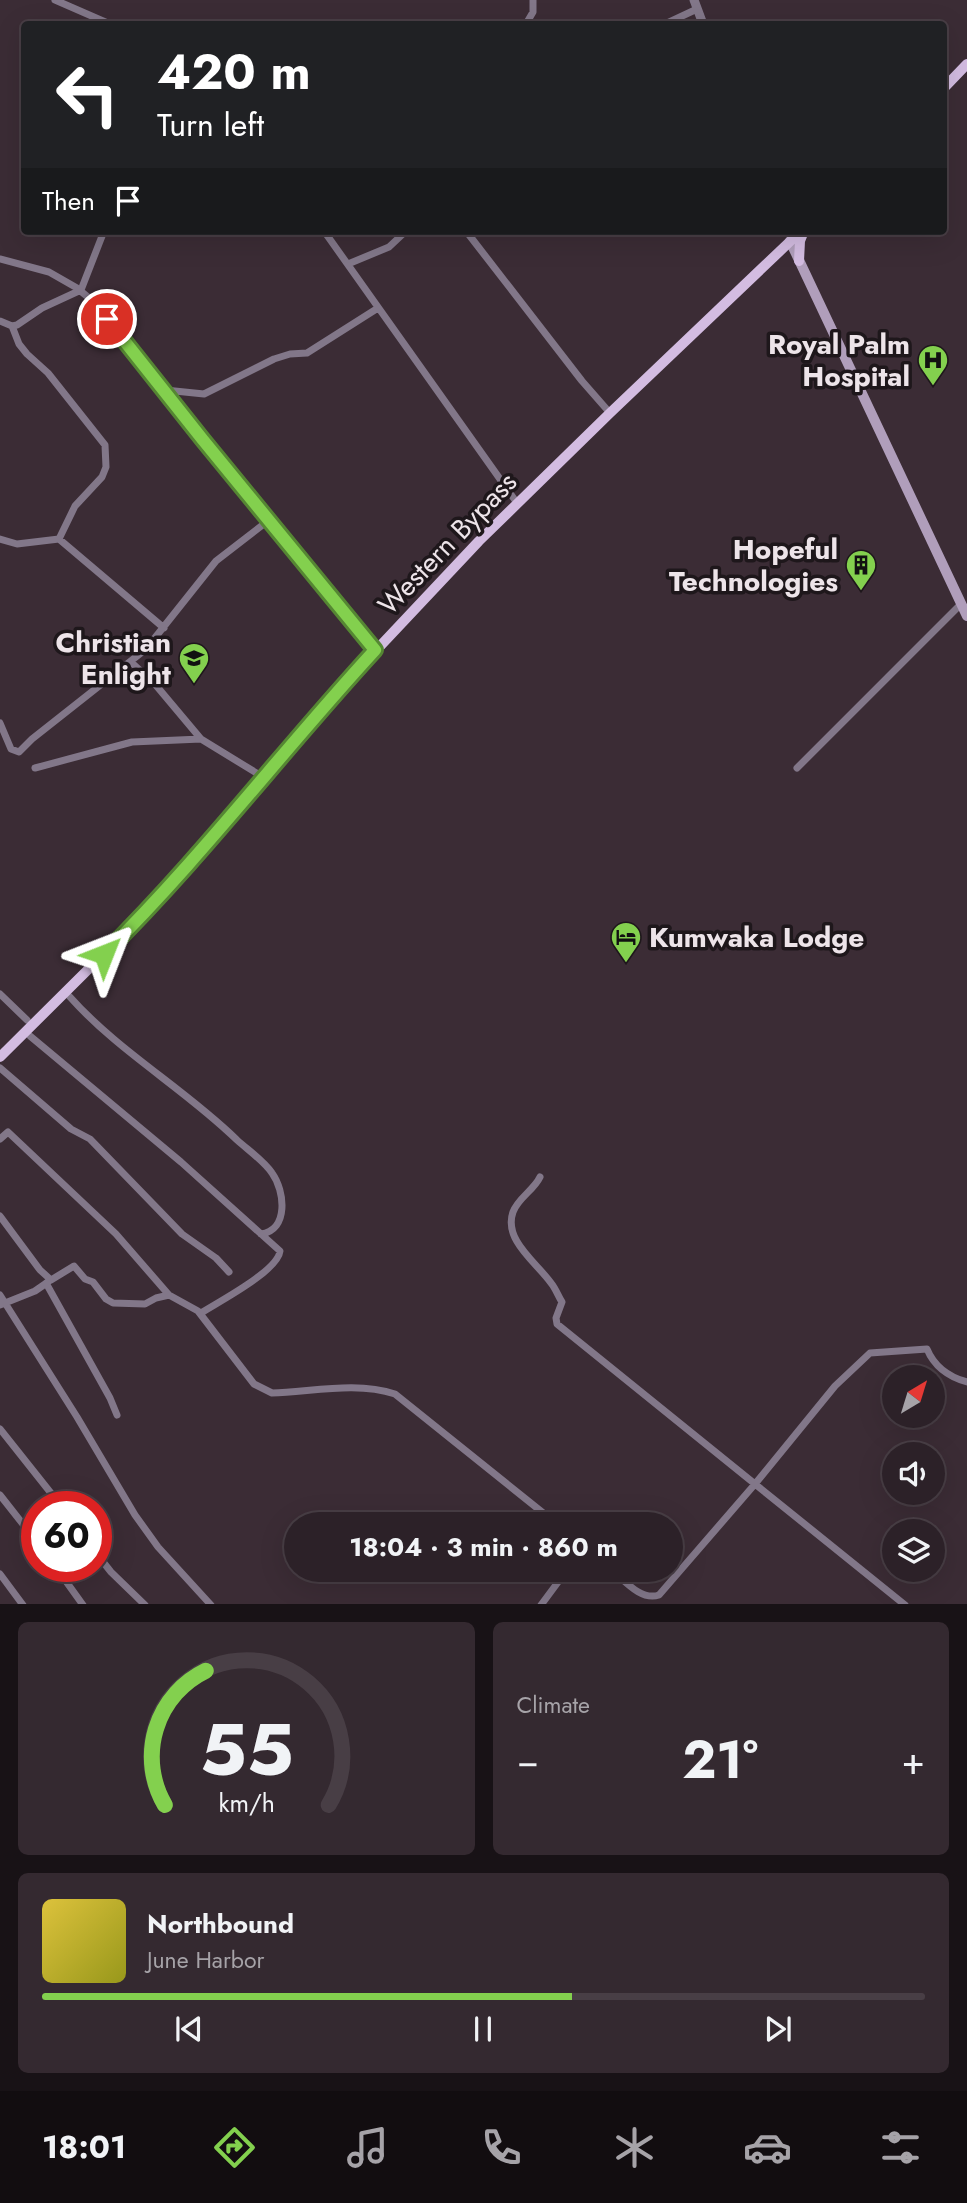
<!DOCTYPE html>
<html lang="en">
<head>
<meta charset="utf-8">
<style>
	:root { --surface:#2c2128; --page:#342930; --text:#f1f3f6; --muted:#a6a3a8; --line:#483e45; --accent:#83d04e }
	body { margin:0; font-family:Jost,sans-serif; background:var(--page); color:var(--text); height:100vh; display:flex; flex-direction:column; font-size:26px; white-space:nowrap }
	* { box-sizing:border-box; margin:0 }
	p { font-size:23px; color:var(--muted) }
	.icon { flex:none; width:38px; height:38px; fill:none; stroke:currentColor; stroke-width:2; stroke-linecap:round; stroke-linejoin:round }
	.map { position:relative; height:1604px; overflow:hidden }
	.sheet { display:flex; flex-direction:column; gap:18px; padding:18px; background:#181216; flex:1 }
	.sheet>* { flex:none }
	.top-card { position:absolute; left:21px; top:21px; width:926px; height:214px; border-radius:7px; box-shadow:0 7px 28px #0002,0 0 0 2px var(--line); background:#202124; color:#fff; overflow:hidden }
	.needle { width:46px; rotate:38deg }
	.controls { position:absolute; left:882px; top:1365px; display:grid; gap:14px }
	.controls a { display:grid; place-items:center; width:63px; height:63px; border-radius:50%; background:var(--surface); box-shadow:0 7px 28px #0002,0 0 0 2px var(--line); font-size:35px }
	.speed { position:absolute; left:21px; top:1491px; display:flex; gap:14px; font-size:35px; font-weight:700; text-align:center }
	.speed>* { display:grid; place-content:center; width:91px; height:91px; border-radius:50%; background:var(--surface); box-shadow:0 7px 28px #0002,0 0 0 2px var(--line); line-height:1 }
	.speed .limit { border:10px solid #d22; background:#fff; color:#111 }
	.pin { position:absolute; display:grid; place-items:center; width:60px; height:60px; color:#fff; margin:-30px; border:4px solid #fff; border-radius:50%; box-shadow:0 2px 7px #0007 }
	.me { position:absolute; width:77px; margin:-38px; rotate:45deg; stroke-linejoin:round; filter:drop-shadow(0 0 5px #0008) }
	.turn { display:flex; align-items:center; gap:24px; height:147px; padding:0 21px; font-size:32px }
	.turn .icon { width:91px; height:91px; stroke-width:2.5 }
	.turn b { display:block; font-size:49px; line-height:60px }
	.then { display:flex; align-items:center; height:66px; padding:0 21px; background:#0003; gap:14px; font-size:26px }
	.big { font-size:52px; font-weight:700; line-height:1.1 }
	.sheet .tile { flex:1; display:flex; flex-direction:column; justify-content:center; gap:10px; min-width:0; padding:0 24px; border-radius:10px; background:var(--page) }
	.sheet .dial { align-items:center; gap:0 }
	.dial svg { height:182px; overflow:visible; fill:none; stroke:var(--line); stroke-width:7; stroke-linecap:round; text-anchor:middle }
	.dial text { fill:var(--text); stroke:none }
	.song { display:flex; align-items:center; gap:21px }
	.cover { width:84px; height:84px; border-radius:10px; background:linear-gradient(135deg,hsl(50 70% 55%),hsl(60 70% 35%)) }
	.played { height:7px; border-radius:4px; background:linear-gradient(90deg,var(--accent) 60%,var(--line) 60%) }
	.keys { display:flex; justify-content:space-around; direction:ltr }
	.heat { display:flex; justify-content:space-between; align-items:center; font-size:38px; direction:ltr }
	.sheet .tiles { flex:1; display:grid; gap:18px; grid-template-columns:1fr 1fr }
	.tile:last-child { grid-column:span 2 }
	.trip { position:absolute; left:284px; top:1512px; width:399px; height:70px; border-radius:35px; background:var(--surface); box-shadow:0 7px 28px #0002,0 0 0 2px var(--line); font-weight:700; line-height:70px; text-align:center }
	.dock { display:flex; height:112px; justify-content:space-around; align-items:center; background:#120d10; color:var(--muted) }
	.dock .icon { width:49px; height:49px }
	.dock .active { color:var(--accent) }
	.dock b { font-size:32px; color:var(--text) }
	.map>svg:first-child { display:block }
</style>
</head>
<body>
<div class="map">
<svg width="967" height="1605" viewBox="0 0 967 1605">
	<rect width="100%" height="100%" fill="#3b2c35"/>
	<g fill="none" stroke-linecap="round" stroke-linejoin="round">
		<path stroke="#827789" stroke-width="7" d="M 55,0 L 110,24
			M 526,24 L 533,12 L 533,0
			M 665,24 L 697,9
			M 324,231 L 517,503
			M 466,231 L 582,381 L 610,413
			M 0,259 L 49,272 L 77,288 L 95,303 L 203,440 L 375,650
			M 348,264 L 389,247 L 406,231
			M 0,321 L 12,326 L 17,325 L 42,308 L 81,290 L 104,231
			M 165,390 L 204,394 L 274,359 L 290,354 L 307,353 L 378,308
			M 0,539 L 17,544 L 59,539 L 75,506 L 102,477 L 106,467 L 105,445 L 48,373 L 27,354 L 19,344 L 12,326
			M 59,539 L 164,628
			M 132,663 L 154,683 L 201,739
			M 0,723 L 11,749 L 19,752 L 32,739 L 146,649 L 216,561 L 269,520
			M 35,768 L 132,742 L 201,739 L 263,777
			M 797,768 L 961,604
			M 0,994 L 27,1020
			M 70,997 C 119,1052 185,1089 237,1140 C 248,1150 264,1161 272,1173 C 285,1191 289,1230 261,1234
			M 30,1036 L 181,1162 L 280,1251 C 278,1271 218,1302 201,1313
			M 0,1068 L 71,1129 L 90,1139 L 182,1234 L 216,1258 L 229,1272
			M 0,1139 L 8,1132 L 116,1234 L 169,1295
			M 540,1177 C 534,1190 518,1198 513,1212 C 503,1240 537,1263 551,1283 C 556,1289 558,1296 562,1302 L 556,1318 L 557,1324 L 755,1484 L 835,1386 L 870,1353 L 927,1349 C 934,1366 949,1377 967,1382
			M 0,1216 L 40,1270 L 51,1280 L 74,1266 L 85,1279 L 93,1282 L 106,1299 L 113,1303 L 145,1304 L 156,1298 L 169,1295 L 198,1311 L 254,1384 L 272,1393 C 311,1392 356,1381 395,1394 L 557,1524
			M 46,1283 L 110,1398 L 117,1415
			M 0,1295 L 77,1417 L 135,1515 L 158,1547 L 211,1605
			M 0,1305 L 35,1291 L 48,1282
			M 0,1429 L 62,1507
			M 0,1495 L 37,1542
			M 96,1553 L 111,1572 L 145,1605
			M 55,1566 L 83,1605
			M 612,1570 C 625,1581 641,1601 659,1595 L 755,1484 L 905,1605
			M 0,1574 L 23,1605
			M 541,1605 L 567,1570"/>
		<path stroke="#827789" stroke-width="9" d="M 694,0 L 703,24"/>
		<path stroke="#b09ebb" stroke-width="10" d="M 790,241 L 967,616"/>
		<path stroke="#d3bce1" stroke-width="10" d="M 943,89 L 967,64
			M 799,261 L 800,241 L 804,231
			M 0,1057 L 152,906 L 335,694 L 479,541 L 610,413 L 801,231"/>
	</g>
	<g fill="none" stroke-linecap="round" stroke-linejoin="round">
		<g stroke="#558733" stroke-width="18">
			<path id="route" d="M 104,954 C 201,858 283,750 375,650 L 203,440 L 107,319"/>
		</g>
		<use href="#route" stroke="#83d04e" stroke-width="12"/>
	</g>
	<defs>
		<g id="hospital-pin" transform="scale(1.575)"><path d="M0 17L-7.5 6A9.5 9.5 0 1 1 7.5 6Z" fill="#83d04e" stroke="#1e171b"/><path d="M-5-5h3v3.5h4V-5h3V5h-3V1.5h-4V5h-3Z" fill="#111"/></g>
		<g id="building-pin" transform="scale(1.575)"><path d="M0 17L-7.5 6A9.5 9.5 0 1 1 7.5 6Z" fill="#83d04e" stroke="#1e171b"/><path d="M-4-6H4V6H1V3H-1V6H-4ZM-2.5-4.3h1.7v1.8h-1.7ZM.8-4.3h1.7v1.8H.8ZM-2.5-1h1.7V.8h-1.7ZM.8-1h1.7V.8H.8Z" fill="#111"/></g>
		<g id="school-pin" transform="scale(1.575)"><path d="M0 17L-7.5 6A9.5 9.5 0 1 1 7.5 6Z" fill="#83d04e" stroke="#1e171b"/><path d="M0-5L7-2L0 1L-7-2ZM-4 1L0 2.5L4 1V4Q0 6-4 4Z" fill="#111"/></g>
		<g id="hotel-pin" transform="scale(1.575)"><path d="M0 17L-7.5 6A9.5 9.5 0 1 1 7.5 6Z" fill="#83d04e" stroke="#1e171b"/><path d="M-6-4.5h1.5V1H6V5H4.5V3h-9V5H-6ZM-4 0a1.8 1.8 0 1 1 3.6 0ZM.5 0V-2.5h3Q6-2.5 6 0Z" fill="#111"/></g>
	</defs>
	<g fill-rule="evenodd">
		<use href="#hospital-pin" x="933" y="360"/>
		<use href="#building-pin" x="861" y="565"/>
		<use href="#school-pin" x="194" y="658"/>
		<use href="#hotel-pin" x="626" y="937"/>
	</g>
	<g text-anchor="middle" stroke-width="7" stroke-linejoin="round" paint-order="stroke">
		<g font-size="28" font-weight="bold" fill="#ede4e9" stroke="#1e171b" text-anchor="end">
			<text x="910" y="354">Royal Palm<tspan x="910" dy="32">Hospital</tspan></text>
			<text x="838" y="559">Hopeful<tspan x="838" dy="32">Technologies</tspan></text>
			<text x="171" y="652">Christian<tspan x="171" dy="32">Enlight</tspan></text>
			<text x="649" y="947" text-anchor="start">Kumwaka Lodge</text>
		</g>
		<g font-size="28" fill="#ede4e9" stroke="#1e171b">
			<text transform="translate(447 543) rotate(-46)" y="10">Western Bypass</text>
		</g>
	</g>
</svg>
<div class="controls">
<a><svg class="needle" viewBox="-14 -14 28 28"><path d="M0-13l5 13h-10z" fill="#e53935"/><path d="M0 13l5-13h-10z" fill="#a6a3a8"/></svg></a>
<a><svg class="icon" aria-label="sound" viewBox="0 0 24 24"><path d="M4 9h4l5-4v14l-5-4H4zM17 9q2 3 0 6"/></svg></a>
<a><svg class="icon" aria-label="layers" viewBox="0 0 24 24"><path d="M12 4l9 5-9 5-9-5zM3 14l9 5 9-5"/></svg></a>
</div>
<div class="speed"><div class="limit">60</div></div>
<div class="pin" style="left:107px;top:319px;background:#d93025"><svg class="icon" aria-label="arrive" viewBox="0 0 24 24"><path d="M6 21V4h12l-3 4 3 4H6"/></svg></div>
<svg class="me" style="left:104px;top:954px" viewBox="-20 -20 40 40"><path d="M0-17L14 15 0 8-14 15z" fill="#83d04e" stroke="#fff" stroke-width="4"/></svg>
<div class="trip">18:04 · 3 min · 860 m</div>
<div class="top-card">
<div class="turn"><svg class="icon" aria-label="left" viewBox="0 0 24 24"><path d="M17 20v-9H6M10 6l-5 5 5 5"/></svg><div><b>420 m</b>Turn left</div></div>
<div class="then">Then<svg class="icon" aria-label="arrive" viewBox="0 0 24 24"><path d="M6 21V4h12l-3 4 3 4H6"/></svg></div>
</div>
</div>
<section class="sheet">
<div class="tiles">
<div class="tile dial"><svg viewBox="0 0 100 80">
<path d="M14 69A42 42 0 1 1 86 69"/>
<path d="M14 69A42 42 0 0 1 32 10" stroke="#83d04e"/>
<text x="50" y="56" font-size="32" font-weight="700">55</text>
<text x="50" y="72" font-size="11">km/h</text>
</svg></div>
<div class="tile"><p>Climate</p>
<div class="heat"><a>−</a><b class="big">21°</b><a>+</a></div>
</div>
<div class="tile">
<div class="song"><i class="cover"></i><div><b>Northbound</b><p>June Harbor</p></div></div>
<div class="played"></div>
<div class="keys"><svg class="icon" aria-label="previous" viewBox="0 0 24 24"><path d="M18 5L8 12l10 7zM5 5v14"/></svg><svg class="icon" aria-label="pause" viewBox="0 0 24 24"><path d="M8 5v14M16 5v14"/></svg><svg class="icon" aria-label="next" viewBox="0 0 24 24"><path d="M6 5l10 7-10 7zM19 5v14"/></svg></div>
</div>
</div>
</section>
<nav class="dock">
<b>18:01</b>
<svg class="icon active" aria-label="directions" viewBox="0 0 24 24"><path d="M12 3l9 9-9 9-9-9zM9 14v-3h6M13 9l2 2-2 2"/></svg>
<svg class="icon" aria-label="music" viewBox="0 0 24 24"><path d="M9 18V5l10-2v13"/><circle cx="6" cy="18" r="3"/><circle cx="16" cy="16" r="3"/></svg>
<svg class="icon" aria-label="phone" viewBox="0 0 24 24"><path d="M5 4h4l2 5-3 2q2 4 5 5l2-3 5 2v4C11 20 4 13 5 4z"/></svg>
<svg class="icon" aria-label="climate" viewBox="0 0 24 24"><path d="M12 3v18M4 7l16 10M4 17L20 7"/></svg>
<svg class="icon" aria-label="car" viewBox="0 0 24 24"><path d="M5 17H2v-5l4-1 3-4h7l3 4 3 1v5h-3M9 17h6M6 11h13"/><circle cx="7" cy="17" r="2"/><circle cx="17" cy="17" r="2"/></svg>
<svg class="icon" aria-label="filters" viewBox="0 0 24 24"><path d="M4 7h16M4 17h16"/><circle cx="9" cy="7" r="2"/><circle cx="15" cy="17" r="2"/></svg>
</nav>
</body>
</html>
